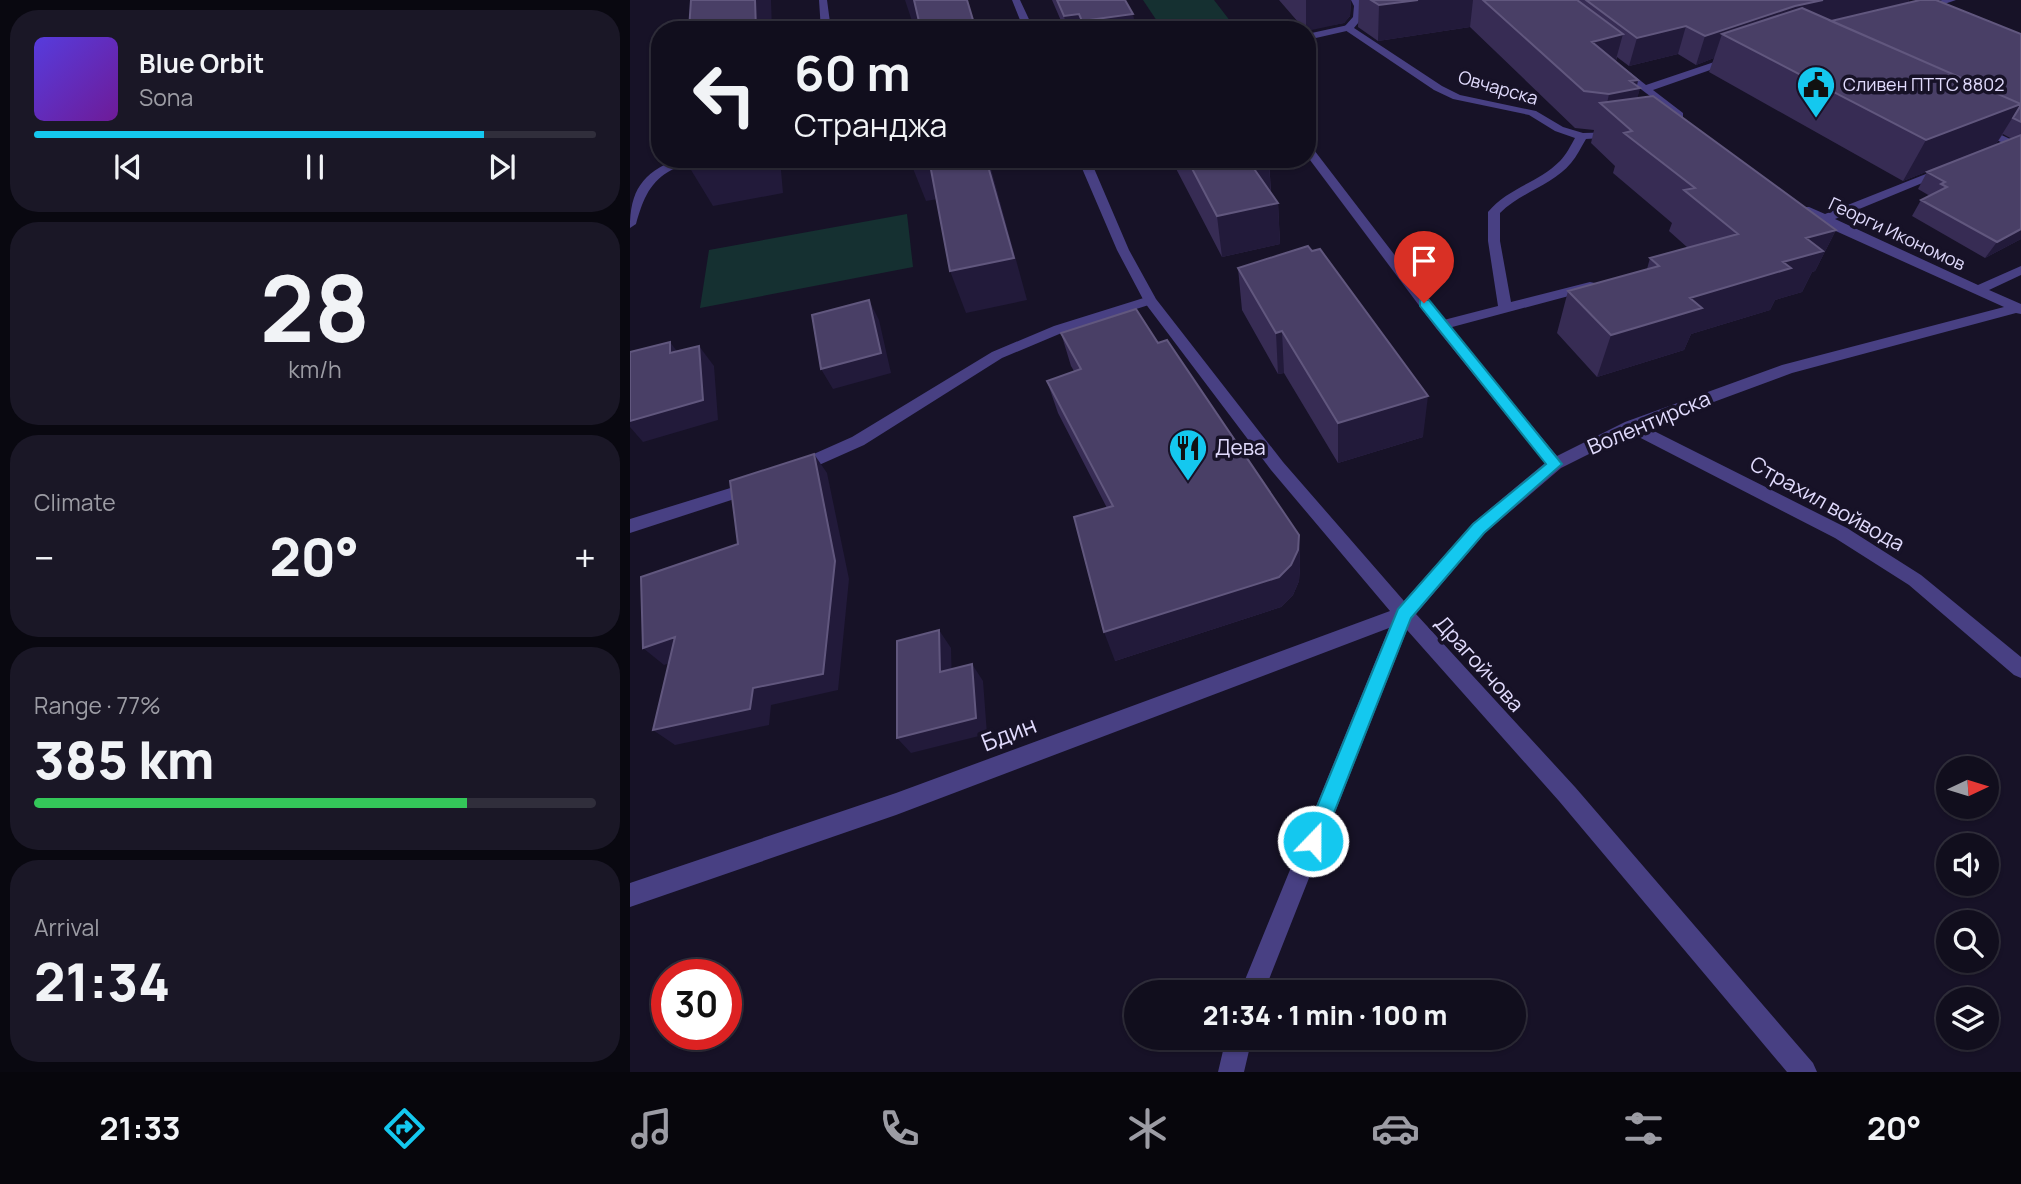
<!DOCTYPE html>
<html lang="en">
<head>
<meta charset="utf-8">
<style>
	:root { --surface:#110e1d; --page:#1a1726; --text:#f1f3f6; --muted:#9c9ca4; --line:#302e3b; --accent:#14c8ef }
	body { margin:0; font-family:Manrope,sans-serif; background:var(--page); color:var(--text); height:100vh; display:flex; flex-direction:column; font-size:26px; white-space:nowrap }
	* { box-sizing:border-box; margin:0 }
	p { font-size:23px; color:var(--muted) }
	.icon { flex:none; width:38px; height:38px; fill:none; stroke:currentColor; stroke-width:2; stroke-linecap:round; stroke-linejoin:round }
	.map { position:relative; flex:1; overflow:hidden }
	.sheet { display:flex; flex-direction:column; gap:10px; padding:10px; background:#090810; width:630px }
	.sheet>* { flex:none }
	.banner { position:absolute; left:21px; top:21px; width:665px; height:147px; border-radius:28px; box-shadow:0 2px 5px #0004,0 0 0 2px var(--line); background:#110e1d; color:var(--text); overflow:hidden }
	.needle { width:46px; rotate:86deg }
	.buttons { position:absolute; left:1306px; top:756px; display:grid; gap:14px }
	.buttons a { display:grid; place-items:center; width:63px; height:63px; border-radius:50%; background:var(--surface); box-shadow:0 2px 5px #0004,0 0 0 2px var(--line); font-size:35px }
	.speed { position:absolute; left:21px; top:959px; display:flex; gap:14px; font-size:35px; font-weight:700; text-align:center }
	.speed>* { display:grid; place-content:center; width:91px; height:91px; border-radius:50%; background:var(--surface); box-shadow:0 2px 5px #0004,0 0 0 2px var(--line); line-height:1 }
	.speed .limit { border:10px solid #d22; background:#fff; color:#111 }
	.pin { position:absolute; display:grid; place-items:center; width:60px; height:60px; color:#fff; margin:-72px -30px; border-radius:50% 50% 50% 0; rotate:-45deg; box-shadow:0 0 7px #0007 }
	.pin .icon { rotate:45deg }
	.me { position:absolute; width:77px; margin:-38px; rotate:22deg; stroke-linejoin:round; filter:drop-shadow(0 0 5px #0008) }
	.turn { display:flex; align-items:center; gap:24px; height:147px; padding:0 28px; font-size:32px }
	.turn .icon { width:91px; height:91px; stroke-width:2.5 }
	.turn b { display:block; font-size:49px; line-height:60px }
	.big { font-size:52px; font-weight:800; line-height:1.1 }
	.sheet .tile { flex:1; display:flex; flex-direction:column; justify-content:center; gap:10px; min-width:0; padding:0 24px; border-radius:28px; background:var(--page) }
	.sheet .dial { align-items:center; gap:0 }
	.dial b { font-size:91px; line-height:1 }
	.song { display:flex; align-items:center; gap:21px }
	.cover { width:84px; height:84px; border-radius:10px; background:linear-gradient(135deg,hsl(250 70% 55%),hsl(280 70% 35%)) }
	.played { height:7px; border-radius:4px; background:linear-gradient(90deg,var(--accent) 80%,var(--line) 80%) }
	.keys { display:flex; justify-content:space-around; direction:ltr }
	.heat { display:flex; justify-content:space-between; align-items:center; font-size:38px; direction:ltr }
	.charge { height:10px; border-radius:5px; background:linear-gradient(90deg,#34c759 77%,var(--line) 0) }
	.trip { position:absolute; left:494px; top:980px; width:402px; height:70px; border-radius:35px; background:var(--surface); box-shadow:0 2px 5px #0004,0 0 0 2px var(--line); font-weight:800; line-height:70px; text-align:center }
	.tab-bar { display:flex; height:112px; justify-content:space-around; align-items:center; background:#07060c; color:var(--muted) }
	.tab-bar .icon { width:49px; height:49px }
	.tab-bar .current { color:var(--accent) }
	.tab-bar b { font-size:32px; color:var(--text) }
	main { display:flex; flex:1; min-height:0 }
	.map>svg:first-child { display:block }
</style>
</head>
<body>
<main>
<section class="sheet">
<div class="tile">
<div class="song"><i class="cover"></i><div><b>Blue Orbit</b><p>Sona</p></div></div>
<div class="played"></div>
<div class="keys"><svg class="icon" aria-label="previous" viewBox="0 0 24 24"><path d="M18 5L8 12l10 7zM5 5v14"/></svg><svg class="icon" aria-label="pause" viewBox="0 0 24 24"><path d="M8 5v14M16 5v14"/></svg><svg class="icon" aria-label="next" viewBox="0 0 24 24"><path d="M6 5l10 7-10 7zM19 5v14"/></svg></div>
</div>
<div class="tile dial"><b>28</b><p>km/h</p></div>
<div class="tile"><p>Climate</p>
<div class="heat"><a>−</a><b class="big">20°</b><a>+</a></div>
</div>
<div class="tile"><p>Range · 77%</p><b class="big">385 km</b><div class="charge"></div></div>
<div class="tile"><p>Arrival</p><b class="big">21:34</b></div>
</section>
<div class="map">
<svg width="1391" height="1072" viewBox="0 0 1391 1072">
	<rect width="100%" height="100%" fill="#171227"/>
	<path fill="#153031" d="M 513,0 L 584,0 L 604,26 L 580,30 L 533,30 Z
		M 277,214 L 283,267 L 70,308 L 79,250 Z"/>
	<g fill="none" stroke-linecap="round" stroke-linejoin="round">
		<path fill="#484083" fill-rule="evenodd" d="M 721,0 L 729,0 C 737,11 732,19 724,28 L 812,86 L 830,95 L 906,111 L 933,127 L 953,133 L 990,132 L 992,134 L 986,137 L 956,139 C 951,147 947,156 941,163 C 923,185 891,192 870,213 L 870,241 L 881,302 L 960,282 L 965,283 L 965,289 L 811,330 L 806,328 L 806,322 L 868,306 L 858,241 L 858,212 C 878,188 908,183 930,161 C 936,155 941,145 945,138 L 925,131 L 899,115 L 823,99 L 804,90 L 715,30 L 715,26 L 723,17 L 724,6 Z
			M 520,296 L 525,297 L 525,303 L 434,332 L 372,358 L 234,445 L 171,473 L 165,475 L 157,469 L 159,465 L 222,437 L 362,352 L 424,326 Z
			M 123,481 L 129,483 L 131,487 L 129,491 L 0,533 L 0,519 Z"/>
		<path fill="#484083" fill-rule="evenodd" d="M 189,0 L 197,0 L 201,30 L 191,30 Z
			M 382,0 L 390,0 L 404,30 L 394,30 Z
			M 1312,0 L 1326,0 L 1291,12 L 1286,9 Z
			M 718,25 L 721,26 L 721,30 L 677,40 L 677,34 Z
			M 1102,56 L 1107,59 L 1106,61 L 1023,90 L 1053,113 L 1053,117 L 1049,118 L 983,68 L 992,66 L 1016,85 Z
			M 1344,126 L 1352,126 L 1391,144 L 1391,151 L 1344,130 Z
			M 677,145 L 681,146 L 816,322 L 927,456 L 995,422 L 1152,365 L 1374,307 L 1188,223 L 1171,213 L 1171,207 L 1179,207 L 1195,214 L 1311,168 L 1319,168 L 1319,172 L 1205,219 L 1348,285 L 1391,266 L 1391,275 L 1359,290 L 1391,304 L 1391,314 L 1386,313 L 1162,373 L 1016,427 L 1217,528 L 1291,575 L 1391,657 L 1391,678 L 1384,675 L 1279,585 L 1205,538 L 1001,433 L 931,468 L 855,533 L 786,614 L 945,787 L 1183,1063 L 1187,1072 L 1157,1072 L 929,801 L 777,630 L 634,992 L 610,992 L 759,628 L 266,815 L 0,907 L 0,883 L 266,793 L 760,611 L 641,470 L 515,303 L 487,250 L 448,159 L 460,159 L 499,250 L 526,299 L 653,462 L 774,601 L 843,523 L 915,463 L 806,328 L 677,156 Z
			M 47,159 L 64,159 C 56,165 46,167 38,172 C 18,184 12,203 6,224 L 0,228 C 0,191 12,173 47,159 Z
			M 596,1038 L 622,1038 L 614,1072 L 588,1072 Z"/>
	</g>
	<path fill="#372c54" d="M 422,0 L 495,0 L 506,30 L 435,30 Z
		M 649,0 L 721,0 L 720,16 L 714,23 L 675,30 Z
		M 729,0 L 1279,0 L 1278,3 L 1391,34 L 1391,239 L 1355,258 L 1282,216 L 1291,200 L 1300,196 L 1288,189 L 1297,172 L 1382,139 L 1373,134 L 1366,144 L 1273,181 L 1079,72 L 1084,58 L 1066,65 L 1048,54 L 999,66 L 987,57 L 986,61 L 1008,80 L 1007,86 L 1010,88 L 1007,98 L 1206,230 L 1185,271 L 1182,272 L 1172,292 L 1145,300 L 1140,310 L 1061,334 L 1054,350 L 967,377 L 927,333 L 938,291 L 1017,269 L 1020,258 L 1058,248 L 1039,231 L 1042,223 L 983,173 L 985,166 L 961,143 L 964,130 L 945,128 L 840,27 L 748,41 L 728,27 Z
		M 541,159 L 639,159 L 641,193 L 648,203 L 650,244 L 592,257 Z
		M 608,268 L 793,437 L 708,463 L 654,373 L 648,374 L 612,310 Z
		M 431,333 L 528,343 L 669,535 L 670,566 L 669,581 L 663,595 L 651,607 L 485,661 L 477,508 L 428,413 L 417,381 L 444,371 L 441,366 Z"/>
	<path fill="#221a3a" d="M 125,0 L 141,0 L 142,30 L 126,30 Z
		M 275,0 L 285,0 L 295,30 L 285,30 Z
		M 676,0 L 721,0 L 720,16 L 714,23 L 677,31 L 676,30 Z
		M 788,0 L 843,0 L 840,27 L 748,41 L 749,5 Z
		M 1193,0 L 1279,0 L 1277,5 L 1184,27 L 1092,34 L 1084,58 L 1066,65 L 1075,36 L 1165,6 Z
		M 449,14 L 452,30 L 437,30 L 434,16 Z
		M 503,14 L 506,30 L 453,30 L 452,21 Z
		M 1056,26 L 1048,54 L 999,66 L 1007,38 Z
		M 993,34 L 983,70 L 962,42 Z
		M 1008,80 L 1006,89 L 1010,88 L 1000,126 L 976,108 L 979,94 L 1000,81 Z
		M 1391,104 L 1366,144 L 1273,181 L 1296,140 Z
		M 94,159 L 150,159 L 153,193 L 83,206 L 58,165 Z
		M 287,159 L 299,159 L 314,198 L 296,201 L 280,161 Z
		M 356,159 L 362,159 L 364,165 L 360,165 L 397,300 L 336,313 L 320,271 Z
		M 639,159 L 641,200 L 620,163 Z
		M 648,203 L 650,244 L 592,257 L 587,216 Z
		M 1391,229 L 1391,239 L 1355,258 L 1367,242 Z
		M 1206,230 L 1185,271 L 1182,272 L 1172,292 L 1145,300 L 1140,310 L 1061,334 L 1054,350 L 967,377 L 981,335 L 1060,298 L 1153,262 L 1176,238 Z
		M 239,300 L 249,320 L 261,373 L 203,389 L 191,369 Z
		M 652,331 L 654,373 L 648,374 L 646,333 Z
		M 40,342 L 55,362 L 40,353 Z
		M 69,346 L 84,366 L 88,420 L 13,442 L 0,427 L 0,421 Z
		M 798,396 L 793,437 L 708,463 L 708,423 Z
		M 184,454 L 197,473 L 219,579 L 208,690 L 141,705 L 139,725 L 45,745 L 23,730 L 123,688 Z
		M 669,535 L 670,566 L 669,581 L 663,595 L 651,607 L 485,661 L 474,632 Z
		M 309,630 L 321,648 L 322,688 L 310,672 Z
		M 45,637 L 65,654 L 34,665 L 13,648 Z
		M 342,664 L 353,681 L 357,734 L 281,753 L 267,738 Z"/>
	<path fill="#493f66" stroke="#61577e" stroke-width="2" d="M 61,0 L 125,0 L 126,30 L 59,30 Z
		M 284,0 L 337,0 L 346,30 L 291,30 Z
		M 427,0 L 495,0 L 503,14 L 452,21 L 449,14 L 434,16 Z
		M 741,0 L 788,0 L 749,5 Z
		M 853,0 L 947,0 L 993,34 L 962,42 L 1008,80 L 1000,81 L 1010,88 L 979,94 L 954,91 Z
		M 956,0 L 1193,0 L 1165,6 L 1075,36 L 1056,26 L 1007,38 Z
		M 1290,0 L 1306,0 L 1391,34 L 1391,104 L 1201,21 Z
		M 1172,8 L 1391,104 L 1296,140 L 1092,34 Z
		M 1023,96 L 1206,230 L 1176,238 L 1193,251 L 1153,262 L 1161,268 L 1060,298 L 1072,308 L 981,335 L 938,291 L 1029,266 L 1020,258 L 1108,234 L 1054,190 L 1065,188 L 994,133 L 1002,131 L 970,103 Z
		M 1391,105 L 1391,122 L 1383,118 Z
		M 1391,135 L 1391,229 L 1367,242 L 1291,200 L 1317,187 L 1311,184 L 1315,182 L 1297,172 Z
		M 59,159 L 94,159 L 58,165 Z
		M 299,159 L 356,159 L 384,258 L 320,271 Z
		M 557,159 L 639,159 L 620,163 L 648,203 L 587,216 Z
		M 678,246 L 682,251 L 690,249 L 798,396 L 708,423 L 652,331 L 646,333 L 608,268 Z
		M 239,300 L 251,353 L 191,369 L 182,315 Z
		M 506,309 L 528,343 L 537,340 L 669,535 L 668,550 L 661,565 L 649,577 L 474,632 L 444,517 L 483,506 L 417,381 L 451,369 L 431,333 Z
		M 40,342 L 40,353 L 69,346 L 73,400 L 0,421 L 0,352 Z
		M 184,454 L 205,561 L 193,674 L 123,688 L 120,709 L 23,730 L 45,637 L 13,648 L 11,577 L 108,544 L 100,481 Z
		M 309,630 L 310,672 L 342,664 L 346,718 L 267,738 L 267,641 Z"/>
	<path fill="#14c8ef" stroke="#0d829b" stroke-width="2" d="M 790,300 L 799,300 L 932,464 L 854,533 L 781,618 L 690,848 L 683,851 L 675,848 L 673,841 L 768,609 L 843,524 L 916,464 L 790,306 Z"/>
	<defs>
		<g id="civic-pin" transform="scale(2.0125)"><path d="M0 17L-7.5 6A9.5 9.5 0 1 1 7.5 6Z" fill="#14c8ef" stroke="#171227"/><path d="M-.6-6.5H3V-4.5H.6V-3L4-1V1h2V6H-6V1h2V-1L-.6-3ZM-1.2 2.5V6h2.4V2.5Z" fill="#111"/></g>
		<g id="restaurant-pin" transform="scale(2.0125)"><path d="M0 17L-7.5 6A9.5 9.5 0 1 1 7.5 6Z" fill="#14c8ef" stroke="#171227"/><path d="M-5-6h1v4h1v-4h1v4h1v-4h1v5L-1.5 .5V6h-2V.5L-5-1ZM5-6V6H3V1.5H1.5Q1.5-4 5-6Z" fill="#111"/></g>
	</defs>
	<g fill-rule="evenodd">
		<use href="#civic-pin" x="1186" y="85"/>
		<use href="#restaurant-pin" x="558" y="448"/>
	</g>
	<g text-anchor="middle" stroke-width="7" stroke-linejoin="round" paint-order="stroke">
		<g font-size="18" fill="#e1dbfd" stroke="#171227" text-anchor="start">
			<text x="1213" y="91">Сливен ПТТС 8802</text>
		</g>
		<g font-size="18" fill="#e1dbfd" stroke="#171227">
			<text transform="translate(868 88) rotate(16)" y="6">Овчарска</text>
			<text transform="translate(1267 234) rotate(25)" y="6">Георги Икономов</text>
		</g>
		<g font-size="21" fill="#e1dbfd" stroke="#171227">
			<text transform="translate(1019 423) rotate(-23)" y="7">Волентирска</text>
			<text transform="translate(1197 504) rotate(29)" y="7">Страхил войвода</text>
			<text transform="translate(849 664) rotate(48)" y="7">Драгойчова</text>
		</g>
		<g font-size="21" fill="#e1dbfd" stroke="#171227" text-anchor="start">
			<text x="585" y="455">Дева</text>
		</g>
		<g font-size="24" fill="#e1dbfd" stroke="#171227">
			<text transform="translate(379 734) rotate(-21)" y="8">Бдин</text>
		</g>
	</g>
</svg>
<div class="buttons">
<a><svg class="needle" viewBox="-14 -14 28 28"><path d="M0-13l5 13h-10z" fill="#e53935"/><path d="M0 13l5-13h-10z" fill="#9c9ca4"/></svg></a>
<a><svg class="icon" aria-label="sound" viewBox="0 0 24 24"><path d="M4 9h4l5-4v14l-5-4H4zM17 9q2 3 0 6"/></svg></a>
<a><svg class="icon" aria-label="search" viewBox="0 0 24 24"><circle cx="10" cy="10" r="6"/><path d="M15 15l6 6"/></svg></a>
<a><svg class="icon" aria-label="layers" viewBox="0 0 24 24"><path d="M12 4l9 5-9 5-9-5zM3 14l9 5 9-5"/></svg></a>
</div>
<div class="speed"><div class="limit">30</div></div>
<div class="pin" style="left:794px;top:303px;background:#d93025"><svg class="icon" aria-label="arrive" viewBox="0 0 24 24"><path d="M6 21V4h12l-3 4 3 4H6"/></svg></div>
<svg class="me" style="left:683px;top:841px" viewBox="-20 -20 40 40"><circle r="17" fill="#14c8ef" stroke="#fff" stroke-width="3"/><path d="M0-11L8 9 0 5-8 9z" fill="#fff"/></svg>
<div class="trip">21:34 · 1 min · 100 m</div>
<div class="banner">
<div class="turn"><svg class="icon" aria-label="left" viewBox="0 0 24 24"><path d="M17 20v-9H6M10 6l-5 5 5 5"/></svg><div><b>60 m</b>Странджа</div></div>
</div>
</div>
</main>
<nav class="tab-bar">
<b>21:33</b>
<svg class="icon current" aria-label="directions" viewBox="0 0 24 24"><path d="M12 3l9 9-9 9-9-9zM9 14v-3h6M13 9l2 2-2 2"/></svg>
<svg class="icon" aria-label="music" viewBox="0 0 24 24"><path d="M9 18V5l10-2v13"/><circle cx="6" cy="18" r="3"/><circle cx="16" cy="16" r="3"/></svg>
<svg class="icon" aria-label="phone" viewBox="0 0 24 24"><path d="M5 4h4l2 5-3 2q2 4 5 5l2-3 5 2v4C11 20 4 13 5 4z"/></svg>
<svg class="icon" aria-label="climate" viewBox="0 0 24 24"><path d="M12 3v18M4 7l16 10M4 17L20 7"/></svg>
<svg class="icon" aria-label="car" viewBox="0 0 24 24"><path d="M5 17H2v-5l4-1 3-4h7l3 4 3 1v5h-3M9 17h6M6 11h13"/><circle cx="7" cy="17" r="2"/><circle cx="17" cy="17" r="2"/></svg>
<svg class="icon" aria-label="filters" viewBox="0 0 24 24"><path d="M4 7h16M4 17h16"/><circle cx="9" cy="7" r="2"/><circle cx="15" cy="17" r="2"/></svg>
<b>20°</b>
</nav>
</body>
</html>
